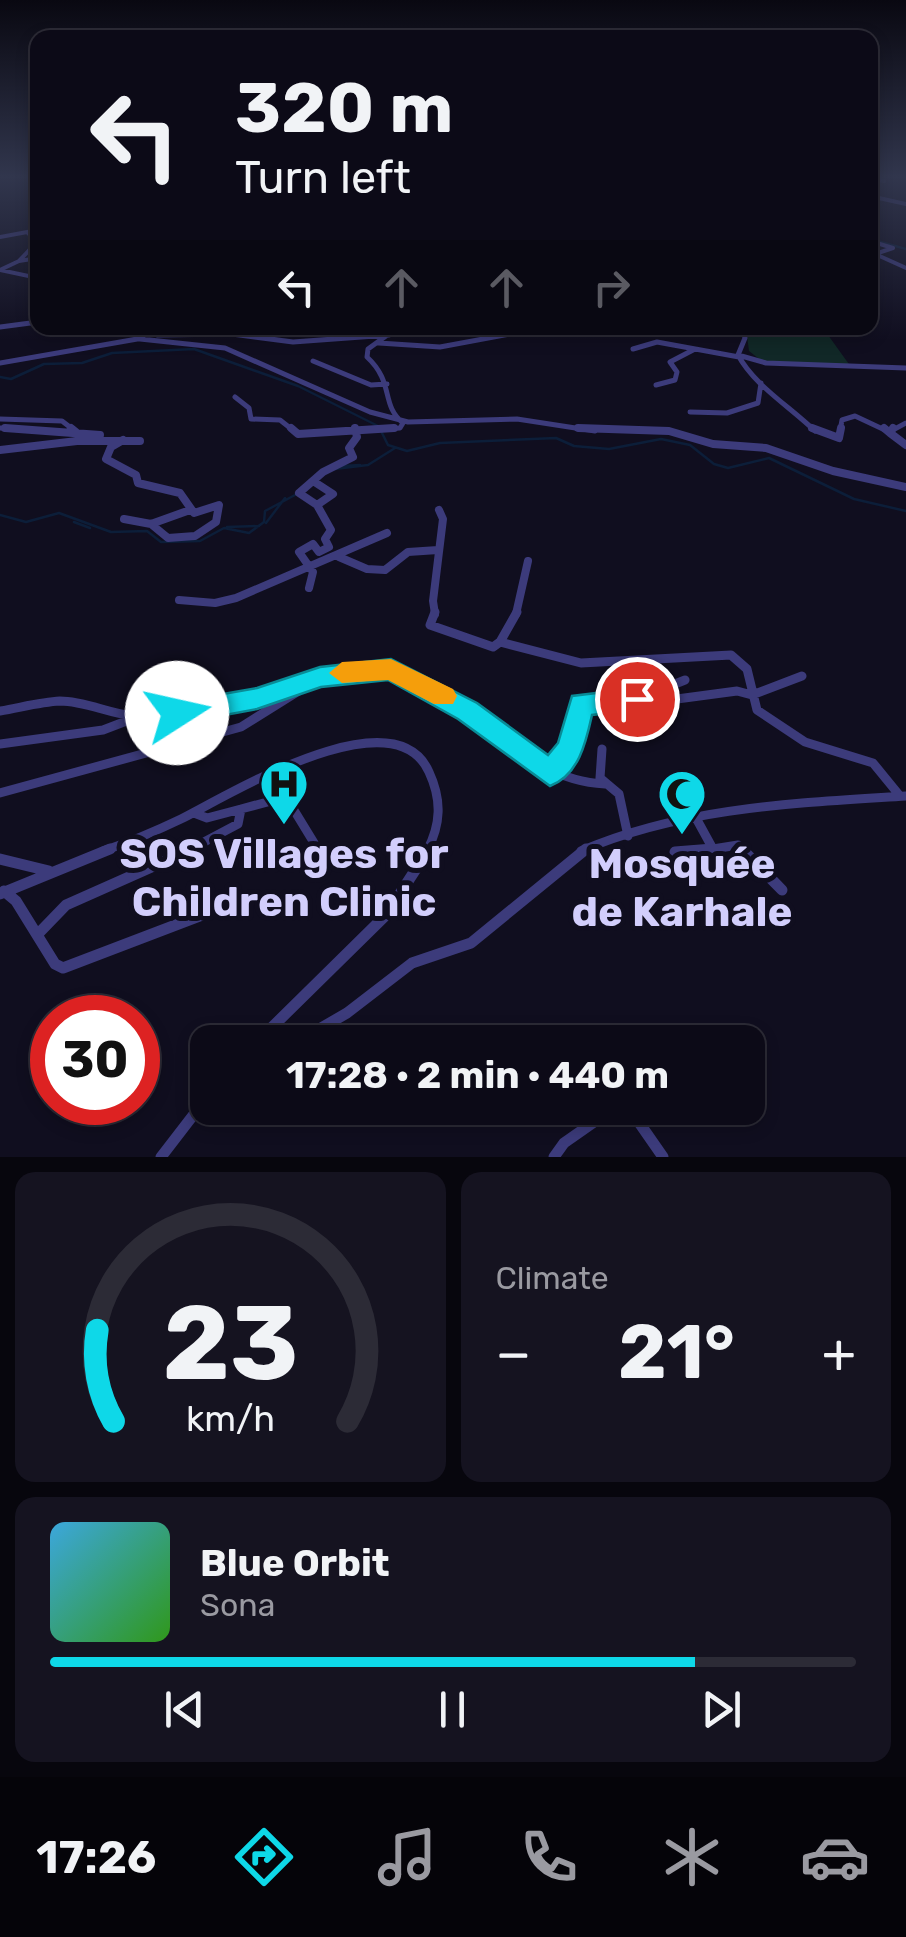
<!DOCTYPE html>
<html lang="en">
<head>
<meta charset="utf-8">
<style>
	:root { --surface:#0c0a17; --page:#151320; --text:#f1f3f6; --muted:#9a9aa1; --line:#2c2b36; --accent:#0ed8e8 }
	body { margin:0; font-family:Rubik,sans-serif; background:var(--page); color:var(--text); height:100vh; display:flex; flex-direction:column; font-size:38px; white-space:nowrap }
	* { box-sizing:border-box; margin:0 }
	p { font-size:32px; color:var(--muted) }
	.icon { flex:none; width:55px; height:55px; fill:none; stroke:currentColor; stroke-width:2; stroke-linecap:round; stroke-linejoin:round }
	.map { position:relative; height:1157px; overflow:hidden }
	.panel { display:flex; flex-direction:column; gap:15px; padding:15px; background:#07060d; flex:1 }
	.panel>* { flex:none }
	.guide { position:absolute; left:30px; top:30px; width:848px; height:305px; border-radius:20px; box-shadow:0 5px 15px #0003,0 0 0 2px var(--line); background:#0c0a17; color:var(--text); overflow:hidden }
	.speed { position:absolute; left:30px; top:995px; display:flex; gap:20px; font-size:50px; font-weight:700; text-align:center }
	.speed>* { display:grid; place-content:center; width:130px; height:130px; border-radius:50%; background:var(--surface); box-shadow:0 5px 15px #0003,0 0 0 2px var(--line); line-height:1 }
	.speed .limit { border:15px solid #d22; background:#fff; color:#111 }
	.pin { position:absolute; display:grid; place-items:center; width:85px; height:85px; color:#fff; margin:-42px; border:5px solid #fff; border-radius:50%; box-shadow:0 2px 10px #0007 }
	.me { position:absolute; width:110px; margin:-55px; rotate:80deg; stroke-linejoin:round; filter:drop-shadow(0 0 8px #0008) }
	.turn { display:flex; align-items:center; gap:35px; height:210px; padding:0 40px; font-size:45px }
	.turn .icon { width:130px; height:130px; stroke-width:2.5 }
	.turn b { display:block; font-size:70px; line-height:85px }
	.lanes { display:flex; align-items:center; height:95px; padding:0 40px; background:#0003; justify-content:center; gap:50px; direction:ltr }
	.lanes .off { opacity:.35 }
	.big { font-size:75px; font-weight:700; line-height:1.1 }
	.panel .widget { flex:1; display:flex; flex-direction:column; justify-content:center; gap:15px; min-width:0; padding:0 35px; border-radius:20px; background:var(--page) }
	.panel .dial { align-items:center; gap:0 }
	.dial svg { height:260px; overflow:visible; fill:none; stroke:var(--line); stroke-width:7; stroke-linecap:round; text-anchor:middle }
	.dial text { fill:var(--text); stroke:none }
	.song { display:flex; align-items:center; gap:30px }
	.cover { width:120px; height:120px; border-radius:15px; background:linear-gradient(135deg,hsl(200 70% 55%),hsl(110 70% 35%)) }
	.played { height:10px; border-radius:5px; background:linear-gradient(90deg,var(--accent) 80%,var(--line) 80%) }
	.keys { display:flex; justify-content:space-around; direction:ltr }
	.heat { display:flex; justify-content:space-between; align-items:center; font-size:55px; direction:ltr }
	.panel .tiles { flex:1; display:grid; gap:15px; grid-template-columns:1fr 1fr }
	.widget:last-child { grid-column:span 2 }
	.trip { position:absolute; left:190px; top:1025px; width:575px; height:100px; border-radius:20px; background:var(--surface); box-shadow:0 5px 15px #0003,0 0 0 2px var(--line); font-weight:700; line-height:100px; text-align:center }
	.tab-bar { display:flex; height:160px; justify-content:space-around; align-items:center; background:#050409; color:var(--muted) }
	.tab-bar .icon { width:70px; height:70px }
	.tab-bar .current { color:var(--accent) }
	.tab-bar b { font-size:45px; color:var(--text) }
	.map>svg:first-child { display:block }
</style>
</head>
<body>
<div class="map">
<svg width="906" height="1157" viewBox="0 0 906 1157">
	<rect width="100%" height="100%" fill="#100e1f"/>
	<path fill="#112827" d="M 746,328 L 823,328 L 851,367 L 763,362 L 749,351 Z"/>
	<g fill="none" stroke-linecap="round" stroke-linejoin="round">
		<path stroke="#0c1e39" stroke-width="2.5" d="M 870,239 L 906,249
			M 138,328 L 139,335
			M 0,377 L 11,379 L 44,364 L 82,363 L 112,353 L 194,349 L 298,386 L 378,426
			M 382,433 L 388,445 L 407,451 L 440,443 L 556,438 L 574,446 L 609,449 L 661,439 L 690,445 L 714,464 L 728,468 L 769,458 L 854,499 L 906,511
			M 343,466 L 360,465
			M 335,469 L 368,465 L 395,448
			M 0,515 L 26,522 L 59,513 L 111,532 L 147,531 L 161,542 L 200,541 L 224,528 L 249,533 L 264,522 L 265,511 L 295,495
			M 74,522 L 90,528
			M 266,523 L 285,498
			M 227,527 L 259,526"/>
		<path stroke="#3c3b7b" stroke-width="4" d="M 871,178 L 884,181
			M 870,196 L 906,204
			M 27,232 L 37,242 L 19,261 L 0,270 L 38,278
			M 0,237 L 38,230
			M 870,241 L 893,248
			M 893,248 L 875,254 L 906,268
			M 19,261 L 38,258"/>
		<path stroke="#3c3b7b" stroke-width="5" d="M 0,327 L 38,322
			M 742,328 L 745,338 L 738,355 C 754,385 789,406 815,431
			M 157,335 L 232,334 L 293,342 L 389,335
			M 140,339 L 225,348 L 370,412 L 408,422 L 517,419 L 595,431
			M 379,343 L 440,347 L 542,328
			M 633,349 L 657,342 L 739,357
			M 738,355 L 766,363 L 906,368
			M 313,361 L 371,385 L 387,384
			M 0,363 L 143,338
			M 656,385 L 675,380 L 677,372 L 670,362 L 695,349
			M 235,397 L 249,408 L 251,419 L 280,420 L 294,431
			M 690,412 L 727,413 L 758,403 L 761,383
			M 0,419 L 62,421 L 75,431
			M 0,428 L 41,431
			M 351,431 L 400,428 L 403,423 C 380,404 395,383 367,357 L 368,349 L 397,328
			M 840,431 L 842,420 L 855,416 L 887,431
			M 891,431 L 906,423"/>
		<path stroke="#3c3b7b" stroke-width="8" d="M 5,428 L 100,435
			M 71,428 L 76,432
			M 291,428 L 298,434 L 394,428
			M 578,428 L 669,431 L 713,444 L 766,448 L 833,471 L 906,487
			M 812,428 L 839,438 L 841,428
			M 884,428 L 890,433
			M 893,428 L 890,433 L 906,445
			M 123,440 L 111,447 L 106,459 L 136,475 L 138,483 L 180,493 L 194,513 L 219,505 L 216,522 L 195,536 L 168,538 L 151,524
			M 0,450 L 77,441 L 140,441
			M 317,505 L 299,493 L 323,472 L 353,457 L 349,448 L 357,437 L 355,428
			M 124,519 L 151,524 L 190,510
			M 339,557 L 367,569 L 385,570 L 408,552 L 438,550
			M 309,588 L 313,572 L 299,552 L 313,544 L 319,552 L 329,547 L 325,539 L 331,530 L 317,505 L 333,494 L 313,481
			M 179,600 L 215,603 L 236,598 L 387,533
			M 435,614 L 433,601 L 443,519 L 439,510
			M 516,614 L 528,561"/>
		<path stroke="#3c3b7b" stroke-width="9" d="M 435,612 L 430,625 L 493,647 L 500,642 L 581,663 L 731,655 L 747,669 L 757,710 L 805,742 L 873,763 L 900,796
			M 500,642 L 517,612
			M 637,699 L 637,686 L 670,686 L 685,680
			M 0,711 C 19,708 40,702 60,701 C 85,701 110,714 134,716 C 171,720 219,708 255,699 C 289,692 361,659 394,671 C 470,699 523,781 605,784
			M 0,744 L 103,730 L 137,717
			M 602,749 L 600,778 L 619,794 L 628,836
			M 550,773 L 570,748 L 581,704 L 612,705 L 619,699 L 677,699 L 737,691 L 752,695 L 802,676
			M 0,793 L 241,727 L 318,679
			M 241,809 L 286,797 L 319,851
			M 713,849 L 738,845 L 744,851
			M 103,851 C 130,842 156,831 181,819 C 227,796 394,693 429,772 C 442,800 441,824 427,851
			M 187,851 L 238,824 L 241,809 L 207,818 L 194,813
			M 581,851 C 683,807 797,803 906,796
			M 682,851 L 713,849 L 696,818"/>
		<path stroke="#3c3b7b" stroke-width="11" d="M 318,849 L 322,856
			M 742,849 L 782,890
			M 675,852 L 713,849
			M 0,859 L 49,871
			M 4,891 L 16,901 L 55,964 L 63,968 L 223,907
			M 0,894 L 110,849
			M 37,935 L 66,905 L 192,849
			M 257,1042 L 386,915 L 429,849
			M 297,1042 L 347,1013 L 412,963 L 471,943 L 586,849
			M 629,1108 L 663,1157
			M 641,1125 L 654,1108
			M 161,1157 L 208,1096
			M 554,1157 L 564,1143 L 614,1108"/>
	</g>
	<linearGradient id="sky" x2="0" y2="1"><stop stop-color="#090811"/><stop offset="0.52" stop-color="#31364d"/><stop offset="1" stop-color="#31364d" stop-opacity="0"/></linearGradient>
	<rect width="906" height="340" fill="url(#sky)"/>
	<path fill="#0ed8e8" stroke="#098c97" stroke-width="2.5" d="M 391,659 L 477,703 L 548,755 L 558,743 L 572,696 L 637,688 L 650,699 L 637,710 L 592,715 C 586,742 579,775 550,786 L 458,719 L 388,680 L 321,687 L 257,709 L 177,724 L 167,721 L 163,713 L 167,705 L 177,702 L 257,688 L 320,667 Z"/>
	<path fill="#f59e0b" d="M 391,659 L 453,689 L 457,696 L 453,704 L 434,704 L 388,680 L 342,683 L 329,673 L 342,662 Z"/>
	<defs>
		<g id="hospital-pin" transform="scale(2.5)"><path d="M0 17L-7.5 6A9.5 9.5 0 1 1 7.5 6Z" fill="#0ed8e8" stroke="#100e1f"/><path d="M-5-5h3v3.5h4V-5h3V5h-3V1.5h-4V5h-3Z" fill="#111"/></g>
		<g id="mosque-pin" transform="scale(2.5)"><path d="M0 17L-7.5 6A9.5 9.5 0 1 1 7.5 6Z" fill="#0ed8e8" stroke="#100e1f"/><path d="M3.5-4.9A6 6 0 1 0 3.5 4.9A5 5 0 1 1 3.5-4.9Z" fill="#111"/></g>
	</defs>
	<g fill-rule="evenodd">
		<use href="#hospital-pin" x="284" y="784"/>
		<use href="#mosque-pin" x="682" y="794"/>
	</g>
	<g text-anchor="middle" stroke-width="10" stroke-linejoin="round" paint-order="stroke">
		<g font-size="42" font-weight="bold" fill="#d2cefc" stroke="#100e1f">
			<text x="284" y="868">SOS Villages for<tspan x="284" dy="48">Children Clinic</tspan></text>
			<text x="682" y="878">Mosquée<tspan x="682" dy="48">de Karhale</tspan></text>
		</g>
	</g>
</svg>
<div class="speed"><div class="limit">30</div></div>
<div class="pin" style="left:637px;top:699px;background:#d93025"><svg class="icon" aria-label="arrive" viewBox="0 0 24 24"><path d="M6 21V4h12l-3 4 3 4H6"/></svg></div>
<svg class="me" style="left:177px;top:713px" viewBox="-20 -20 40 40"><circle r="19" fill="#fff"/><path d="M0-13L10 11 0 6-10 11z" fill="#0ed8e8"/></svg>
<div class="trip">17:28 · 2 min · 440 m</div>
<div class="guide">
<div class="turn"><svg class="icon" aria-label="left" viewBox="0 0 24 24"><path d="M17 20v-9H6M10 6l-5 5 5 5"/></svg><div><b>320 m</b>Turn left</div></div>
<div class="lanes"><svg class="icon" aria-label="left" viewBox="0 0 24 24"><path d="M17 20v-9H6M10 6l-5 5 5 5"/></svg><svg class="icon off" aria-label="ahead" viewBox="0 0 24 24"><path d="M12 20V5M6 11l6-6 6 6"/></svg><svg class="icon off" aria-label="ahead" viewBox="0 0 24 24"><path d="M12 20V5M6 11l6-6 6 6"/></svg><svg class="icon off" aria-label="right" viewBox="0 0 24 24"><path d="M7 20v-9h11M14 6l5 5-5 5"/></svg></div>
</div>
</div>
<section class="panel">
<div class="tiles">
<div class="widget dial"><svg viewBox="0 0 100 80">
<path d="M14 69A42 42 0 1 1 86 69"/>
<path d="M14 69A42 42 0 0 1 9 41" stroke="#0ed8e8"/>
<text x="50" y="56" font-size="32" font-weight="700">23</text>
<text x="50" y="72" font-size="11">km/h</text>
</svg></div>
<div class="widget"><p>Climate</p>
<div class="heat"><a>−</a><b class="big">21°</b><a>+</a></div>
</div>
<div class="widget">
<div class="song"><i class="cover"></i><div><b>Blue Orbit</b><p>Sona</p></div></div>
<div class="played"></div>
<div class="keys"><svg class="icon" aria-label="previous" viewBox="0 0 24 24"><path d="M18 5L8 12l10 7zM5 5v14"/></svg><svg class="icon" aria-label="pause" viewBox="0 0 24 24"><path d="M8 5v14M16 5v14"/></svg><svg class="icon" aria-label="next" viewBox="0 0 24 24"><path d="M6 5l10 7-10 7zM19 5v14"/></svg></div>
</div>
</div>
</section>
<nav class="tab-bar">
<b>17:26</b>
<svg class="icon current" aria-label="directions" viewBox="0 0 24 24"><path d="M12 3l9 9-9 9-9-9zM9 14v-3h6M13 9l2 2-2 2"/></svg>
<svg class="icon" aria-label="music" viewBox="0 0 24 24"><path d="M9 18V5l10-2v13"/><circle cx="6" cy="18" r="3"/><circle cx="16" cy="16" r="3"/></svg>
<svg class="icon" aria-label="phone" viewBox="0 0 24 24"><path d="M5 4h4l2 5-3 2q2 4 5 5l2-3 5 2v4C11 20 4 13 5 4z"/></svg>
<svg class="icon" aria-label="climate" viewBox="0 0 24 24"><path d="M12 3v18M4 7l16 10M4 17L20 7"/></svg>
<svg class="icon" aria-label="car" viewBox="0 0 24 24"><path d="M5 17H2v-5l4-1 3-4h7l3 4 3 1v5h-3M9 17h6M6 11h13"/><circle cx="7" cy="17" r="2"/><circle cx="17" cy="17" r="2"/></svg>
</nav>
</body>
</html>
